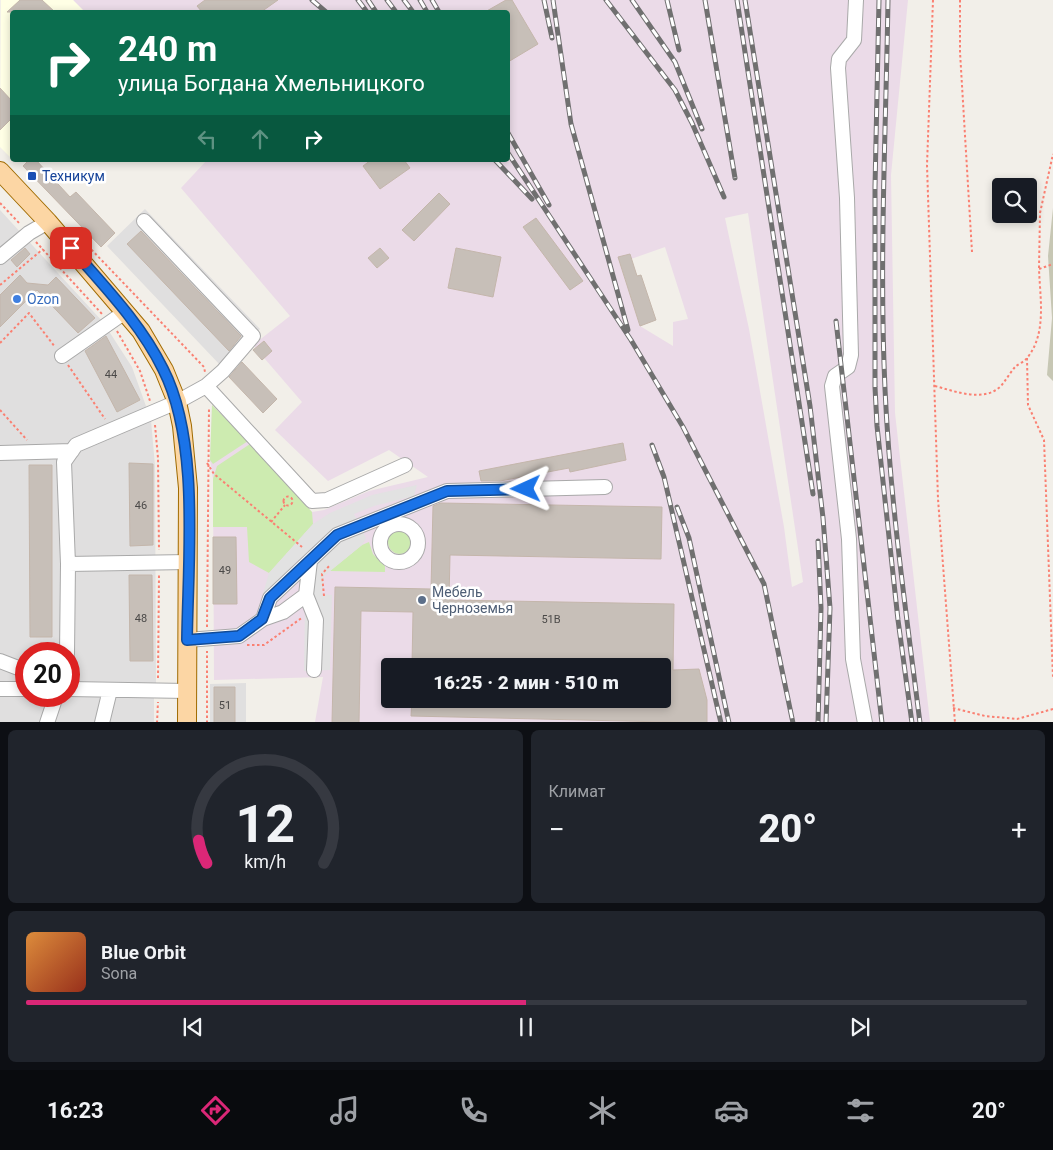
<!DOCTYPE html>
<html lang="ru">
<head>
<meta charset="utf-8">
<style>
	:root { --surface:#171b24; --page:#20242c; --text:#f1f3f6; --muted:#9ea1a6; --line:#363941; --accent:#db2777 }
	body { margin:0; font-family:Roboto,sans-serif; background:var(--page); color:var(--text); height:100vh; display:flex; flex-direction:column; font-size:19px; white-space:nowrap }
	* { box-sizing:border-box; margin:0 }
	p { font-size:16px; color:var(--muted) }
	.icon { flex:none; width:28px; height:28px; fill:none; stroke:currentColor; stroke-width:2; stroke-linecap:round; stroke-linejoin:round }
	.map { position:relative; height:722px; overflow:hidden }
	.drawer { display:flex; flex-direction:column; gap:8px; padding:8px; background:#0d0f14; flex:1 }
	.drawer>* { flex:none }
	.guide { position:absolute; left:10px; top:10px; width:500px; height:152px; border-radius:5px; box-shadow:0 2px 8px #0003; background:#0b6e4f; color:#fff; overflow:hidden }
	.buttons { position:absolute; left:992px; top:178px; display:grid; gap:10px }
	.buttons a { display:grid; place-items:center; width:45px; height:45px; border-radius:5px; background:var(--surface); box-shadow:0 2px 8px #0003; font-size:25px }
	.speed { position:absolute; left:15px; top:642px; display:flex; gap:10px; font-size:25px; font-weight:700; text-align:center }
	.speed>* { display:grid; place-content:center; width:65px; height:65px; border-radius:50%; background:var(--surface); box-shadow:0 2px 8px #0003; line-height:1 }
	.speed .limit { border:8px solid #d22; background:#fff; color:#111 }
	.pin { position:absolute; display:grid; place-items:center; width:42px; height:42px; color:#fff; margin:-21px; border-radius:10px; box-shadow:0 2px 8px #0006 }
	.me { position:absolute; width:55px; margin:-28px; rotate:269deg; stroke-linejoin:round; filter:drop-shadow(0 0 4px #0008) }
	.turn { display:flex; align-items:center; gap:18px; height:105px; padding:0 25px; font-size:22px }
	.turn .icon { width:65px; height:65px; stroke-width:2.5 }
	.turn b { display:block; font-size:35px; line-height:42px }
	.lanes { display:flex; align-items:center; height:48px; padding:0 25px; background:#0003; justify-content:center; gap:25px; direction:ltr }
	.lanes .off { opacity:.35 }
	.big { font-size:38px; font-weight:800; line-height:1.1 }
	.drawer .widget { flex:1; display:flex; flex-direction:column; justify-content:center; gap:8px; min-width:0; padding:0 18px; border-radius:8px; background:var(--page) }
	.drawer .dial { align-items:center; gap:0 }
	.dial svg { height:130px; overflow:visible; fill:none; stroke:var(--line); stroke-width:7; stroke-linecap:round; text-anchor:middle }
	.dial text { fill:var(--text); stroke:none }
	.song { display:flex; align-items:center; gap:15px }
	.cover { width:60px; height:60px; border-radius:8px; background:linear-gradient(135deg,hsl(30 70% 55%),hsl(10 70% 35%)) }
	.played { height:5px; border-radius:2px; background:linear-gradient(90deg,var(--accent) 50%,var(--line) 50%) }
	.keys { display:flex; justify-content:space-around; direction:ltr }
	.heat { display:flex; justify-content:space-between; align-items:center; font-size:28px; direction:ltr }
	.drawer .tiles { flex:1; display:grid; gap:8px; grid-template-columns:1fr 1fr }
	.widget:last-child { grid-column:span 2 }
	.trip { position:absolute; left:381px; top:658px; width:290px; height:50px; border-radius:5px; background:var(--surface); box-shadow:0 2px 8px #0003; font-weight:800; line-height:50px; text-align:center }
	.dock { display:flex; height:80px; justify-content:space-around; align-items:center; background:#090b0e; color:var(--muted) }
	.dock .icon { width:35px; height:35px }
	.dock .active { color:var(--accent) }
	.dock b { font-size:22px; color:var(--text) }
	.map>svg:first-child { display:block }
</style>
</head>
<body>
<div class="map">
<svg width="1053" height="723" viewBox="0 0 1053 723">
	<rect width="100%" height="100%" fill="#f2efe9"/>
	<path fill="#e0dfdf" d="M 145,209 L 260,329 L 221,366 L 107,246 Z
		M 0,210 L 103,322 L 132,367 L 151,420 L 155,466 L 156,686 L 69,685 L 69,654 L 26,654 L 26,684 L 0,684 Z
		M 246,683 L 246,722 L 210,722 L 210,684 Z
		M 0,694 L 26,694 L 26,696 L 154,695 L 154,722 L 0,723 Z"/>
	<path fill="#ebdbe8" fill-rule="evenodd" d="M 73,0 L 908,0 L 891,175 L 895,413 L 930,722 L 315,722 L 323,677 L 214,680 L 213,479 L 210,460 L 212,405 L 312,512 L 324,510 L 369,491 L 428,477 L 389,450 L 328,481 L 275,430 L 302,402 L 253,345 L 290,316 L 181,188 L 207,160 L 508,160 L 508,12 L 85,12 ZM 748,213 L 803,582 L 792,587 L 784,527 L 749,329 L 725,218 ZM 665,247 L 688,319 L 673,322 L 673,346 L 640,326 L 618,258 L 629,254 L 631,259 ZM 390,666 L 662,666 L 662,699 L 390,699 Z"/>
	<path fill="#ffffe5" d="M 1,0 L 73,0 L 85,12 L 12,12 L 12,159 L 0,147 Z"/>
	<path fill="#c7c7b4" d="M 1053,208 L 1053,381 L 1047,375 L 1052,318 L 1048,256 Z"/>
	<path fill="#cdebb0" d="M 212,405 L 248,441 L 213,464 L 210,460 Z
		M 250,444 L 312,512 L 313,524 L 269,573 L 249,562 L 247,527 L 213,527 L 213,479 L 217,466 Z
		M388 542a12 12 0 1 1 24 0a12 12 0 1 1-24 0Z
		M 369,542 L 373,554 L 385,566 L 385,572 L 330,571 L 362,545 Z"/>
	<path fill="#e2e2e2" d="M 417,485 L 414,496 L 374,506 L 354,514 L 366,538 L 362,545 L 324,576 L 322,594 L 332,595 L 330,670 L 304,671 L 305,602 L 309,569 L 298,560 L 261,601 L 269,573 L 313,524 L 330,513 L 372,495 Z"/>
	<path fill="#c7bfb8" stroke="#c4b6ab" d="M 20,0 L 42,0 L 55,12 L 7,12 Z
		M 205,0 L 278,0 L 261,12 L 202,12 L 197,6 Z
		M 506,0 L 512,0 L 538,44 L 508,62 L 508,12 L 485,12 Z
		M 0,88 L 12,101 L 12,118 L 0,130 Z
		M 29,160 L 36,160 L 70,197 L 76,192 L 115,233 L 101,247 L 23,166 Z
		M 371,160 L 404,160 L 410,168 L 380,189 L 363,166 Z
		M 439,193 L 450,204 L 414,241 L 402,230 Z
		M 536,218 L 583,281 L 570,290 L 523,227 Z
		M 141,231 L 241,336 L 229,351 L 127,244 Z
		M 25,248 L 30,254 L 17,267 L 11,260 Z
		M 380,248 L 389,258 L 377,268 L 368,258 Z
		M 456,248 L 501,257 L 493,297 L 448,288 Z
		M 630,254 L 637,276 L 641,275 L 656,320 L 640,326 L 618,257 Z
		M 20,275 L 27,283 L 48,285 L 56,277 L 95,318 L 78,333 L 37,290 L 0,327 L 0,295 Z
		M 106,336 L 140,400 L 117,412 L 85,351 Z
		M 264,341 L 272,351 L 262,360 L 253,350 Z
		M 242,362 L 277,399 L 263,413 L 229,377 Z
		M 623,443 L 626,460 L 570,472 L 569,468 L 500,481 L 481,481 L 479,471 Z
		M 129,463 L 153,464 L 153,545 L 130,546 Z
		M 29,465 L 52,465 L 52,637 L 30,637 Z
		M 441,503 L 662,507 L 661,559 L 450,555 L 449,600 L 674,604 L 673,670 L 699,669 L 707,700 L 707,723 L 411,716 L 412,699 L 662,699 L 662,666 L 412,666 L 413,612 L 361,611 L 359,723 L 332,723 L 335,587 L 431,589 L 433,506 Z
		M 213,537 L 236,537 L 237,604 L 213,604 Z
		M 129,575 L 152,575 L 153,661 L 130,661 Z
		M 214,687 L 235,687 L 235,723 L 214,723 Z"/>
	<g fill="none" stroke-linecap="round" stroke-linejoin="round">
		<g stroke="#a9a9a9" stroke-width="16">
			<path id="minor" d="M 856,0 L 854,40 L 839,59 L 838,68 L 847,198 L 851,355 L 848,367 L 835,376 L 832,386 L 849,539 L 853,659 L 865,723
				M 144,221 L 253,336 L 223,371 L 206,386
				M 0,257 L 29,233 L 48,222
				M 62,356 L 125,312
				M 0,453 L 72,451
				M380 543a19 19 0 1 1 38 0a19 19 0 1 1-38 0Z
				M 68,564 L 188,562
				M 306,595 L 310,561
				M 263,619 L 283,612 L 306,595 L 316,620 L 314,670
				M 187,640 L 239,636 L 263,619 L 270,598 L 337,535 L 447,491 L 605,487
				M 67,654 L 68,564 L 64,462 L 76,445 L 177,402 L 206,386 L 312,501 L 327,500 L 405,465
				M 0,661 L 26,671
				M 0,689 L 26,689
				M 69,689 L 187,691
				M 47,723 L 56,696
				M 102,723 L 110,690"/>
		</g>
		<g stroke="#a06b00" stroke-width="20">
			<path id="major" d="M 0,171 L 48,222 L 141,331 L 164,370 L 177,402 L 182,426 L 188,488 L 187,723"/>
		</g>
		<path stroke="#fa8072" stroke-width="2" stroke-dasharray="2.5 2.5" stroke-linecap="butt" d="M 933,0 L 927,165 L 938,499 L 955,723
			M 960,0 L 960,52 L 972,252
			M 0,203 L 20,224
			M 36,242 L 102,314
			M 88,246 L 204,367 L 205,372
			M 1039,268 L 1040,213 L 1053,154
			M 0,285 L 43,249
			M 117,331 L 140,371 L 150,401
			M 0,343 L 29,313 L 55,347
			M 1027,358 L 1028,405 L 1044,440 L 1053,678
			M 68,365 L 105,419
			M 935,386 C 954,391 984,403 1001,386 C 1006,380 1010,373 1015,367 C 1018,364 1024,362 1027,358 C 1047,334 1040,298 1039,269 L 1053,264
			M 0,410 L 27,440
			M 155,425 L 158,458 L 159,550
			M 207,463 L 214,474 L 302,547
			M283.5 501a4.5 4.5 0 1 1 9 0a4.5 4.5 0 1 1-9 0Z
			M 271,522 L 285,505
			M 324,596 L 322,574 L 330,565
			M 207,627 L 209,407
			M 247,645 L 264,645 L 303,617
			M 158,678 L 159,575
			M 953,708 L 985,716 L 1017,719 L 1053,709
			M 157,723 L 158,702
			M 207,723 L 207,651"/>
		<use href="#minor" stroke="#fff" stroke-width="14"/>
		<use href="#major" stroke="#fcd6a4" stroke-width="18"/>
		<g stroke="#707070" stroke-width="5">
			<path id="rail" d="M 312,0 L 326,12
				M 358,0 L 367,12
				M 368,0 L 376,12
				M 387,0 L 396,12
				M 404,0 L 413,12
				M 420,0 L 427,12
				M 432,0 L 439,12
				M 544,0 L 552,38
				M 553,0 L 571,124 L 628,330
				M 606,0 L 675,90 L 692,123 L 724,197
				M 632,0 L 675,62 L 702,129
				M 667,0 L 679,50
				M 705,0 L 735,178
				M 737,0 L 813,494
				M 745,0 L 810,406 L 823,518 L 830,608 L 826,723
				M 879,0 L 875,187 L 875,387 L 877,426 L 898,620 L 912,723
				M 888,0 C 886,129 879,259 885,389 C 890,500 906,612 920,723
				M 508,133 L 549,205
				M 508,153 L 631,340 L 683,427 L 764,584 L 793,723
				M 495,160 L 532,199
				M 836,321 L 882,723
				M 652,445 L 664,477 L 721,723
				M 677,507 L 689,538 L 729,723
				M 818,541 L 821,608 L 818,723"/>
		</g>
		<use href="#rail" stroke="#fff" stroke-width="3" stroke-dasharray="9" stroke-linecap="butt"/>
	</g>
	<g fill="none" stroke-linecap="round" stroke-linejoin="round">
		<g stroke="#114b97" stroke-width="12">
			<path id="route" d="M 71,248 C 104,286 141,324 163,369 C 200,441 188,559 187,640 L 239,636 L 262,619 L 270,598 L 337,535 L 447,491 L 526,489"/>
		</g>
		<use href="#route" stroke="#1a73e8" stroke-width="9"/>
	</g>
	<rect fill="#1a4fb4" stroke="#fff" stroke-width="2" x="27" y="171" width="10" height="10" rx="2.5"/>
	<circle fill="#3f7fe0" stroke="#fff" stroke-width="2" cx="17" cy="299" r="5"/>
	<circle fill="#5c6f8a" stroke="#fff" stroke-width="2" cx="422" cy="600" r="5"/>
	<g text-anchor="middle" stroke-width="5" stroke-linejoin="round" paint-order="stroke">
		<g font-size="11" fill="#4b4948">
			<text x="111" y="378">44</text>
			<text x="141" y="509">46</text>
			<text x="225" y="574">49</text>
			<text x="141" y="622">48</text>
			<text x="551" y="623">51В</text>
			<text x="225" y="709">51</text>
		</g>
		<g font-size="14" fill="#164399" stroke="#fff" text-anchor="start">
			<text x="42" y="181">Техникум</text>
		</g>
		<g font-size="14" fill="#366cbe" stroke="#fff" text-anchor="start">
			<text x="27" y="304">Ozon</text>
		</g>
		<g font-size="14" fill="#4e5e75" stroke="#fff" text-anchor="start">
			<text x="432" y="597">Мебель<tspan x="432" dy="16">Черноземья</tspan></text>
		</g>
	</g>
</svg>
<div class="buttons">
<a><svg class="icon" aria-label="search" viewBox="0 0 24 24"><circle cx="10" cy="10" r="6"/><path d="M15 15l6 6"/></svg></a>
</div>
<div class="speed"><div class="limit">20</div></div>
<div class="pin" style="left:71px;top:248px;background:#d93025"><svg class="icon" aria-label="arrive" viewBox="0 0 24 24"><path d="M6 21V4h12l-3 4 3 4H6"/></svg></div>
<svg class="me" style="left:526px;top:489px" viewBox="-20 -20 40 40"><path d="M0-17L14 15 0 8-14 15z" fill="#1a73e8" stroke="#fff" stroke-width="4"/></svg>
<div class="trip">16:25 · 2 мин · 510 m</div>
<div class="guide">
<div class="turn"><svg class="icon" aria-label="right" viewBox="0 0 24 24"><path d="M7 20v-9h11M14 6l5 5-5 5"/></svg><div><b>240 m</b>улица Богдана Хмельницкого</div></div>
<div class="lanes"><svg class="icon off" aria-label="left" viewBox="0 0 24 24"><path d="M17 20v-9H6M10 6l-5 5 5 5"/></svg><svg class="icon off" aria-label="ahead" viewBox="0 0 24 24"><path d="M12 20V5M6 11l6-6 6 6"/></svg><svg class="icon" aria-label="right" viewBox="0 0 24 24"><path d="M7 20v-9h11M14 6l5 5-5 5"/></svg></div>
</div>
</div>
<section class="drawer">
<div class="tiles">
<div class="widget dial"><svg viewBox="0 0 100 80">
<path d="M14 69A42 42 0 1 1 86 69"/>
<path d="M14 69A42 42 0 0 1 9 55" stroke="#db2777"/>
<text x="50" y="56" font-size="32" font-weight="700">12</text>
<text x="50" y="72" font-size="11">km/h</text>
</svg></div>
<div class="widget"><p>Климат</p>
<div class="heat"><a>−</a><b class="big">20°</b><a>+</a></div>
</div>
<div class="widget">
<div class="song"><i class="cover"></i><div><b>Blue Orbit</b><p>Sona</p></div></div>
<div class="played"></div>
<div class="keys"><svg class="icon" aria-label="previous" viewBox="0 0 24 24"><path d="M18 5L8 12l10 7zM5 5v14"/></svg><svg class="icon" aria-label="pause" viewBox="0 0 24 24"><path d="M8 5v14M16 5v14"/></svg><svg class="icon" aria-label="next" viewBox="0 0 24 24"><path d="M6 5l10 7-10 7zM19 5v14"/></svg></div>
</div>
</div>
</section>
<nav class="dock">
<b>16:23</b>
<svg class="icon active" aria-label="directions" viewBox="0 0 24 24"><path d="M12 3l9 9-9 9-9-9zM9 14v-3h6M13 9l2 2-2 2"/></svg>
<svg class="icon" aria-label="music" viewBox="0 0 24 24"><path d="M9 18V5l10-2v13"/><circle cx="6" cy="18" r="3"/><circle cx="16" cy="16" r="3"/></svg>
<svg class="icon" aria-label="phone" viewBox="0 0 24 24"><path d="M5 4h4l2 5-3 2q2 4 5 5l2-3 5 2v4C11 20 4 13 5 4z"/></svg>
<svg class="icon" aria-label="climate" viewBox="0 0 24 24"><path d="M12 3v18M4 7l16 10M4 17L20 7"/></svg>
<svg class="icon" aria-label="car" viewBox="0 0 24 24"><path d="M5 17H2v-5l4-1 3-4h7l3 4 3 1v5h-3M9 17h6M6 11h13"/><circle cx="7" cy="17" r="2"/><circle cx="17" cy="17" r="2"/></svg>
<svg class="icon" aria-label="filters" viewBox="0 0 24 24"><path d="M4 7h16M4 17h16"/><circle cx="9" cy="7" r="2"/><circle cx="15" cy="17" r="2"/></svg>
<b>20°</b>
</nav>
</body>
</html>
